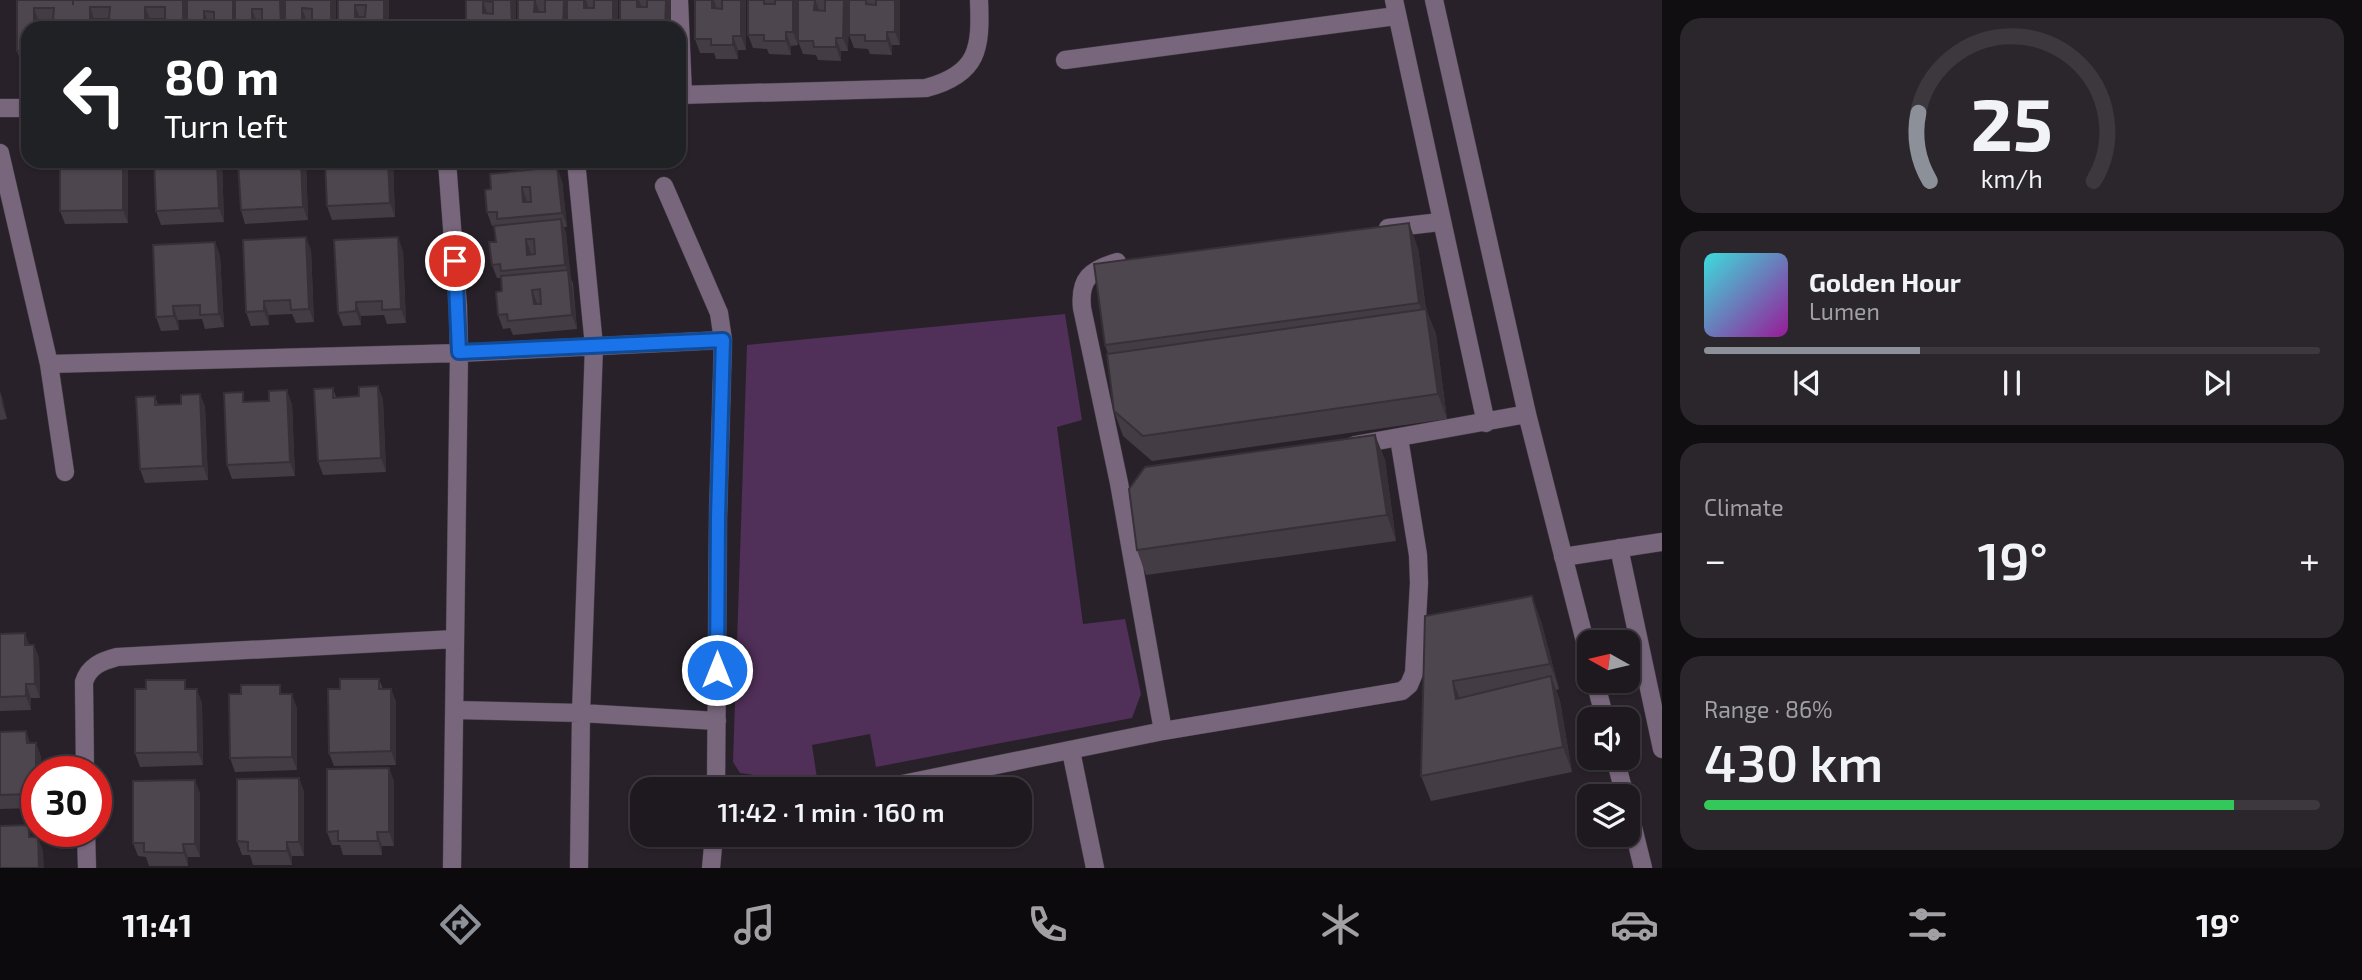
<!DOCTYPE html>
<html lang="en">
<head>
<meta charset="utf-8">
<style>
	:root { --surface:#1e191f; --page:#2b262c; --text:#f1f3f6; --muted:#a1a0a4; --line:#3c383d; --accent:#8c9099 }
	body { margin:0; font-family:"Exo 2",sans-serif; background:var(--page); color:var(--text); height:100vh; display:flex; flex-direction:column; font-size:26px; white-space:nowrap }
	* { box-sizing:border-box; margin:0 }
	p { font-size:23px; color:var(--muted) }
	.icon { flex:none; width:38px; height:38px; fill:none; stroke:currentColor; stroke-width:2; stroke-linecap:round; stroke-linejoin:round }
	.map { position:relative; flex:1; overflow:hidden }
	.panel { display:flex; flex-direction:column; gap:18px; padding:18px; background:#100e11; width:700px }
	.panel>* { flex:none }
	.hud { position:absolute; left:21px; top:21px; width:665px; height:147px; border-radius:21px; box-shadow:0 2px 5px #0004,0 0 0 2px var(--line); background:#202124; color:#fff; overflow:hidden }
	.needle { width:46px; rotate:278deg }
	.fabs { position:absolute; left:1577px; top:630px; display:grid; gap:14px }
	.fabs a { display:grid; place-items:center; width:63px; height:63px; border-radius:14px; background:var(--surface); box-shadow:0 2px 5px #0004,0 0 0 2px var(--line); font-size:35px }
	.speed { position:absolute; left:21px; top:756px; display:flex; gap:14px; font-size:35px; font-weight:700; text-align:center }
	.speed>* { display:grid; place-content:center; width:91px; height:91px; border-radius:50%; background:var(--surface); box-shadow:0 2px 5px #0004,0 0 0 2px var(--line); line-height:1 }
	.speed .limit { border:10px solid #d22; background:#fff; color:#111 }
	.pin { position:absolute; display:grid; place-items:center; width:60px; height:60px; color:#fff; margin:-30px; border:4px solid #fff; border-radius:50%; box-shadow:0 2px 7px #0007 }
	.me { position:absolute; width:77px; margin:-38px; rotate:0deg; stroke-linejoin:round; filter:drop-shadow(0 0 5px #0008) }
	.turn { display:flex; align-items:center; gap:24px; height:147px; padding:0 28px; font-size:32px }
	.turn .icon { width:91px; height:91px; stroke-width:2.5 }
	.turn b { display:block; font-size:49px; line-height:60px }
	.big { font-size:52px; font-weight:600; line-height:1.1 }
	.panel .tile { flex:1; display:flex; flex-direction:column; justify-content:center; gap:10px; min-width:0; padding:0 24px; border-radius:21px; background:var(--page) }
	.panel .dial { align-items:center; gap:0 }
	.dial svg { height:182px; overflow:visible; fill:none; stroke:var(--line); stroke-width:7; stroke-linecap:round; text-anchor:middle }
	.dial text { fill:var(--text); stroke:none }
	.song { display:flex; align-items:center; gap:21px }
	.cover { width:84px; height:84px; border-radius:10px; background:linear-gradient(135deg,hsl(180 70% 55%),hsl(300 70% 35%)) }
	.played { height:7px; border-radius:4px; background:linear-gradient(90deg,var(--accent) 35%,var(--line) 35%) }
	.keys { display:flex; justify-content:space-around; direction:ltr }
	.heat { display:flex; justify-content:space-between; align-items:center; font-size:38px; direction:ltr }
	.charge { height:10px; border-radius:5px; background:linear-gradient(90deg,#34c759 86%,var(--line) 0) }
	.trip { position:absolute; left:630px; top:777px; width:402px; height:70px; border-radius:21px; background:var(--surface); box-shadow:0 2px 5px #0004,0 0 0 2px var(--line); font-weight:600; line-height:70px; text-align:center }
	.menu { display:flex; height:112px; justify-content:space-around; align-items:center; background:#0c0a0c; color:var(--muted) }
	.menu .icon { width:49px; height:49px }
	.menu .on { color:var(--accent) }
	.menu b { font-size:32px; color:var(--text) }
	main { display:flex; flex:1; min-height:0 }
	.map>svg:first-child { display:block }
</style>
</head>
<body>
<main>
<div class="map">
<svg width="1662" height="868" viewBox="0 0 1662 868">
	<rect width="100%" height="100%" fill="#282129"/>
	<path fill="#502f58" d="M 1065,314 L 1082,420 L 1057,427 L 1083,624 L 1125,619 L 1141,694 L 1132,718 L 876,767 L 870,734 L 812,745 L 817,778 L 796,781 L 740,773 L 733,762 L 747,345 Z"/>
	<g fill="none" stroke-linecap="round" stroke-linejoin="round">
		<g stroke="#453f46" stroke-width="19">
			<path id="minor" d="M 679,0 L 683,95
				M 1394,0 L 1486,423
				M 1434,0 L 1527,414 L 1589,657
				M 1065,60 L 1396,16
				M 679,95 L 926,88 C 979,74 981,48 979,0
				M 0,108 L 28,108
				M 0,153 L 49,364 L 65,472
				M 447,161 L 458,307 L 459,353 L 452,868
				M 576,161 L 594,346 L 581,713 L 579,868
				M 664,186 L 719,313 L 723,340
				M 1388,228 L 1440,222
				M 1117,262 C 1091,270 1079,278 1082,308 L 1119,483 L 1163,731
				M 49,364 L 459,353 L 723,340 L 718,517 L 716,789
				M 1355,445 L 1527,414
				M 1619,548 L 1662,749
				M 1563,557 L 1662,542
				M 1595,681 L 1605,719
				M 455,710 L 581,713 L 717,721
				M 1071,751 L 1095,868
				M 1615,758 L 1625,796
				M 85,772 L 84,682 C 89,666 102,661 117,657 L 455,639
				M 878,789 L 1163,731 L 1402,691 L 1409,685 L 1414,673 L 1419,583 L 1418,555 L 1399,438
				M 1628,807 L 1643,868
				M 86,831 L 87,868
				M 711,868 L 714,835"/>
		</g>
		<use href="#minor" stroke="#78667c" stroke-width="18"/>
	</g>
	<path fill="#433c44" d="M 17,0 L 336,0 L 336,28 L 28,28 L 28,71 L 24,71 L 17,51 Z
		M 338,0 L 389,0 L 389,28 L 338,28 Z
		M 466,0 L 516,0 L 516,28 L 466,28 Z
		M 518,0 L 618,0 L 618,28 L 518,28 Z
		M 620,0 L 671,0 L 671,28 L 620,28 Z
		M 695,0 L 746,0 L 746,50 L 738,50 L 738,59 L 716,59 L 714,53 L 700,53 L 695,39 Z
		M 748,0 L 849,0 L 848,51 L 841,51 L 841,61 L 818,60 L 816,55 L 803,54 L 798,41 L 798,45 L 791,46 L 791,55 L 769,54 L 767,49 L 753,48 L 748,35 Z
		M 849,0 L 900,0 L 900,45 L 892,45 L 892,55 L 870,54 L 868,49 L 854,48 L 849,35 Z
		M 128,161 L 128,223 L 65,224 L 60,211 Z
		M 222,161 L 224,222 L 161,225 L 156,211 Z
		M 306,161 L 308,220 L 245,224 L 241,210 Z
		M 393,161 L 395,217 L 332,220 L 327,206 Z
		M 562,181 L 567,227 L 564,227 L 566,233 L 570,277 L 573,283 L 577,329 L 513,335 L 510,328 L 503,329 L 498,315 L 502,291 L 501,278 L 497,278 L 492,265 L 496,242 L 496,226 L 492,226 L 487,212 L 485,190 Z
		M 215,242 L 220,256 L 224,327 L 205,329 L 202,319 L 178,320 L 179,330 L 161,331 L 156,317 Z
		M 1418,248 L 1426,309 L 1436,334 L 1447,419 L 1152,461 L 1123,436 L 1114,411 L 1108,354 L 1105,345 Z
		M 311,250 L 314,322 L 296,323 L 292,314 L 269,315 L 269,325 L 251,326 L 246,312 Z
		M 403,251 L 406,323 L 387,324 L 384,315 L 361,316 L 361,325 L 343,326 L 338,313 Z
		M 378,386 L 383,400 L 386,472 L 323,475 L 318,461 L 333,388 L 336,397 L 359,396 Z
		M 0,391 L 7,419 L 0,420 Z
		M 200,394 L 205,407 L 208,480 L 145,483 L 140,469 L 155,396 L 158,405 L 181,404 Z
		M 246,402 L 292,404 L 295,476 L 232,479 L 227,465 Z
		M 1375,435 L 1385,460 L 1396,541 L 1146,575 L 1137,550 Z
		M 1425,616 L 1541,621 L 1559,689 L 1556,690 L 1560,701 L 1572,772 L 1431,801 L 1421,776 Z
		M 0,634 L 29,645 L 34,645 L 39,658 L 40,698 L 31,698 L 31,710 L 0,711 Z
		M 379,679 L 383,689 L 391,689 L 396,702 L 396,765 L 334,766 L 329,753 L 340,689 Z
		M 189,689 L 202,703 L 203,765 L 140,767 L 135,753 Z
		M 283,694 L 297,708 L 297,770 L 235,772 L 230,758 Z
		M 0,732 L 31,743 L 36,743 L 41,757 L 37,772 L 37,796 L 32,796 L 32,808 L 0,809 Z
		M 389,768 L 394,782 L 394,846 L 382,846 L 382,855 L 343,855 L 340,845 L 332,845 L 327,832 Z
		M 299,778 L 304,792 L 304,856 L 292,856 L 292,865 L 253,865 L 250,855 L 242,855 L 237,841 Z
		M 200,793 L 200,857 L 188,857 L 188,866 L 149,866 L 146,857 L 138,856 L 133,843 Z"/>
	<path fill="#373137" d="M 183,0 L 190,0 L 190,28 L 183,28 Z
		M 233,0 L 238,0 L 238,28 L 233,28 Z
		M 280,0 L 285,0 L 285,28 L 281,28 Z
		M 331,0 L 336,0 L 336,28 L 331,28 Z
		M 384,0 L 389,0 L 389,28 L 384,28 Z
		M 511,0 L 516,0 L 516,28 L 512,28 Z
		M 535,0 L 540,13 L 534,12 Z
		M 564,0 L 569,0 L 568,28 L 563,28 Z
		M 584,0 L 586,0 L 589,9 L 584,8 Z
		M 613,0 L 618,0 L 618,28 L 613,28 Z
		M 637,0 L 639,0 L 642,8 L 637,7 Z
		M 666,0 L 671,0 L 671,28 L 665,28 Z
		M 712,0 L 714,0 L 717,10 L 712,8 Z
		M 741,0 L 746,0 L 746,50 L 741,36 Z
		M 793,0 L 798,0 L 798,45 L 793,32 Z
		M 815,0 L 820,12 L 814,10 Z
		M 844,0 L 849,0 L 848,51 L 843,38 Z
		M 895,0 L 900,0 L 900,45 L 895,32 Z
		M 483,1 L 488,15 L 483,13 Z
		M 355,5 L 360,18 L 355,17 Z
		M 90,7 L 97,27 L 90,19 Z
		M 145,7 L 153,26 L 145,19 Z
		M 34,8 L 41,28 L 34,20 Z
		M 302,8 L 307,22 L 302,20 Z
		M 252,9 L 257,22 L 252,21 Z
		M 204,11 L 209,25 L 204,23 Z
		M 786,32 L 791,46 L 791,55 L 786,41 Z
		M 887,32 L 892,45 L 892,55 L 887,41 Z
		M 733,36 L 738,50 L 738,59 L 733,45 Z
		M 836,38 L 841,51 L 841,61 L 836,47 Z
		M 123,161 L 128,161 L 128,223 L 123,210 Z
		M 217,161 L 222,161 L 224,222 L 219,208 Z
		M 301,161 L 306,161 L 308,220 L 303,207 Z
		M 388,161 L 393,161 L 395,217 L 390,203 Z
		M 557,167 L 562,181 L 567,227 L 562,213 Z
		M 522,187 L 527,201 L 528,216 L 523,202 Z
		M 561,219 L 566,233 L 577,329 L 572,315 L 568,272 L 565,265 Z
		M 1409,223 L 1418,248 L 1428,328 L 1419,303 Z
		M 306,237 L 311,250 L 314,322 L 309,309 Z
		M 398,237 L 403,251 L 406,323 L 401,309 Z
		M 526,239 L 531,253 L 532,268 L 527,255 Z
		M 215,242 L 220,256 L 224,327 L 219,314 Z
		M 532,290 L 537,303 L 539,318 L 534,304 Z
		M 264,301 L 269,315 L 269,325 L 264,311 Z
		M 356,302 L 361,316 L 361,325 L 356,311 Z
		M 173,306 L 178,320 L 179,330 L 174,316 Z
		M 1426,309 L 1436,334 L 1447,419 L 1438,394 Z
		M 378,386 L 383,400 L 386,472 L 381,458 Z
		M 287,390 L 292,404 L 295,476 L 290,462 Z
		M 0,391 L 3,400 L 7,419 L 2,405 Z
		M 200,394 L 205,407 L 208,480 L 203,466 Z
		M 1375,435 L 1385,460 L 1396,541 L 1387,515 Z
		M 1532,596 L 1541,621 L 1559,689 L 1550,664 Z
		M 25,633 L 30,647 L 25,645 Z
		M 34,645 L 39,658 L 40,698 L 35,684 Z
		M 1551,676 L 1560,701 L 1572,772 L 1563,747 Z
		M 1453,681 L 1463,707 L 1456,699 Z
		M 26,684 L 31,698 L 31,710 L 26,696 Z
		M 197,689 L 202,703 L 203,765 L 198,752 Z
		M 391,689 L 396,702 L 396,765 L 391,751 Z
		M 292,694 L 297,708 L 297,770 L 292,757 Z
		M 26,731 L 31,745 L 27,743 Z
		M 36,743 L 41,757 L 41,772 L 37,772 L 37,784 Z
		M 389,768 L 394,782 L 394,846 L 389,832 Z
		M 299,778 L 304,792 L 304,856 L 299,842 Z
		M 195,780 L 200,793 L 200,857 L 195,844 Z
		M 27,783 L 32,796 L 32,808 L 27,794 Z
		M 377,832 L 382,846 L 382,855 L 378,841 Z
		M 38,837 L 43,851 L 44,868 L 39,868 Z
		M 287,842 L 292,856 L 292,865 L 287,851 Z
		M 183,844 L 188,857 L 188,866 L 184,853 Z"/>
	<path fill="#4e464f" stroke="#373137" stroke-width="2" fill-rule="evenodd" d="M 17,0 L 73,0 L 73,5 L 73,0 L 183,0 L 183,28 L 28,28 L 28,51 L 17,51 ZM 90,7 L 110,7 L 109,19 L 90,19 ZM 145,7 L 165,7 L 165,19 L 145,19 ZM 34,8 L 54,8 L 53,20 L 34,20 Z
		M 187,0 L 233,0 L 233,28 L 187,28 ZM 204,11 L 214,12 L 214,24 L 204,23 Z
		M 235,0 L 280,0 L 281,28 L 235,28 ZM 252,9 L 262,9 L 262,21 L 252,21 Z
		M 285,0 L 331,0 L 331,28 L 285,28 ZM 302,8 L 312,9 L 312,21 L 302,20 Z
		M 338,0 L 384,0 L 384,28 L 338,28 ZM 355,5 L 366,5 L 365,17 L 355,17 Z
		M 466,0 L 511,0 L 512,28 L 466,28 ZM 483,1 L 493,2 L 493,14 L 483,13 Z
		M 518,0 L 535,0 L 534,12 L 545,12 L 545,0 L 564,0 L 563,28 L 518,28 Z
		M 567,0 L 584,0 L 584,8 L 594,8 L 594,0 L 613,0 L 613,28 L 567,28 Z
		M 620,0 L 637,0 L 637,7 L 647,7 L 647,0 L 666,0 L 665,28 L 620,28 Z
		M 695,0 L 712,0 L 712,8 L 722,9 L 722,0 L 741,0 L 741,36 L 733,36 L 733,45 L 711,45 L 711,39 L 695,39 Z
		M 748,0 L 764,0 L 764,4 L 775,4 L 775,0 L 793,0 L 793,32 L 786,32 L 786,41 L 764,41 L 764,35 L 748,35 Z
		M 798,0 L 815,0 L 814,10 L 825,11 L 825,0 L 844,0 L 843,38 L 836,38 L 836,47 L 814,47 L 813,41 L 798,41 Z
		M 849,0 L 866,0 L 866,4 L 876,5 L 876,0 L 895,0 L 895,32 L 887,32 L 887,41 L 865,41 L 865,35 L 849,35 Z
		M 60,161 L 123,161 L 123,210 L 60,211 Z
		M 154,161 L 217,161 L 219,208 L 156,211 Z
		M 238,161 L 301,161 L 303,207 L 241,210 Z
		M 325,161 L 388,161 L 390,203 L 327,206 Z
		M 557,167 L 562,213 L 497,219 L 497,212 L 487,212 L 485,190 L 491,189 L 490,174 ZM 522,187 L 530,187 L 531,202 L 523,202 Z
		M 561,219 L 565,265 L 501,271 L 500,264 L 492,265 L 489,242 L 496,242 L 494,226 ZM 526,239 L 534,239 L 535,254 L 527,255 Z
		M 1409,223 L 1419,303 L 1105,345 L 1094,264 Z
		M 306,237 L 309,309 L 291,310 L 290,300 L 264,301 L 264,311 L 246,312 L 243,240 Z
		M 398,237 L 401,309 L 382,310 L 382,301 L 356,302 L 356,311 L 338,313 L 334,240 Z
		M 215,242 L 219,314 L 200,315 L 200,305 L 173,306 L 174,316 L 156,317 L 153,245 Z
		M 568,270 L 572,315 L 508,321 L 507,314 L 498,315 L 496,292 L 502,291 L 501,276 ZM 540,289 L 541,304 L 534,304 L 532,290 Z
		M 1426,309 L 1438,394 L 1143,436 L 1114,411 L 1107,354 Z
		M 378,386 L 381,458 L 318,461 L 314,389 L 333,388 L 333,398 L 359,396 L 359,387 Z
		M 287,390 L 290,462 L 227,465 L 224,393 L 243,392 L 243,402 L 269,401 L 269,391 Z
		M 200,394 L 203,466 L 140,469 L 136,397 L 155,396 L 155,405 L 181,404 L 181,395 Z
		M 1375,435 L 1387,515 L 1137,550 L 1129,489 L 1145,467 Z
		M 1532,596 L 1550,664 L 1453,681 L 1456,699 L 1551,676 L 1563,747 L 1421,776 L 1425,616 Z
		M 25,633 L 25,645 L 34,645 L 35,684 L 26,684 L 26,696 L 0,697 L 0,634 Z
		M 340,679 L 379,679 L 379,689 L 391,689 L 391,751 L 329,753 L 328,689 L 340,689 Z
		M 146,680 L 185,680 L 185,689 L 197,689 L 198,752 L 135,753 L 135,689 L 146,689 Z
		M 241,685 L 280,685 L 280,694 L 292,694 L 292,757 L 230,758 L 229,694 L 241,694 Z
		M 26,731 L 27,743 L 36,743 L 36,782 L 27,783 L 27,794 L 0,795 L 0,732 Z
		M 389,768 L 389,832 L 377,832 L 378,841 L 338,841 L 338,831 L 327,832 L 327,769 Z
		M 299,778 L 299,842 L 287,842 L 287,851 L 248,851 L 248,842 L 237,841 L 237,779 Z
		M 195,780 L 195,844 L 183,844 L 184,853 L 144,852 L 144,843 L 133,843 L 133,781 Z
		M 29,825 L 29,837 L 38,837 L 39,868 L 0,868 L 0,826 Z"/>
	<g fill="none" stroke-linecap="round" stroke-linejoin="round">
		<g stroke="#114b97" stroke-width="18">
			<path id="route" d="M 455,261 L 459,352 L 723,340 L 718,517 L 717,670"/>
		</g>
		<use href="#route" stroke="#1a73e8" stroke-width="12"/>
	</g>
</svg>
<div class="fabs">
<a><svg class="needle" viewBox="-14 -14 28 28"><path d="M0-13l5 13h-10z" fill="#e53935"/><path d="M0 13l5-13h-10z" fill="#a1a0a4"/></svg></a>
<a><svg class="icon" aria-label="sound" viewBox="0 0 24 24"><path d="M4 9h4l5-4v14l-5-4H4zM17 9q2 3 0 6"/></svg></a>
<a><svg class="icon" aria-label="layers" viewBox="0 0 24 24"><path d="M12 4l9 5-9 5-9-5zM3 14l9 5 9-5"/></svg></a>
</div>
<div class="speed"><div class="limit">30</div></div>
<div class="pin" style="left:455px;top:261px;background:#d93025"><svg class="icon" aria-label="arrive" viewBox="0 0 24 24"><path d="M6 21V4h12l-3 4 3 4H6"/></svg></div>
<svg class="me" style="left:717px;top:670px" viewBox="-20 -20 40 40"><circle r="17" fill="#1a73e8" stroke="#fff" stroke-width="3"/><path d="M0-11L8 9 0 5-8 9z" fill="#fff"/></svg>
<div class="trip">11:42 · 1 min · 160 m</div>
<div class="hud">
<div class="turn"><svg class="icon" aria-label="left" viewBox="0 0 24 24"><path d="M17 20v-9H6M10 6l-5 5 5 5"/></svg><div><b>80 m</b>Turn left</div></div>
</div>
</div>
<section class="panel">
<div class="tile dial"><svg viewBox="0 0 100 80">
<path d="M14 69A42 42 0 1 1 86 69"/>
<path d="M14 69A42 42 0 0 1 9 39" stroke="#8c9099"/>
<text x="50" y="56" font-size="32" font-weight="700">25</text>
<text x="50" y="72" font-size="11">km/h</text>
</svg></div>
<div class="tile">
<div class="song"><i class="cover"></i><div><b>Golden Hour</b><p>Lumen</p></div></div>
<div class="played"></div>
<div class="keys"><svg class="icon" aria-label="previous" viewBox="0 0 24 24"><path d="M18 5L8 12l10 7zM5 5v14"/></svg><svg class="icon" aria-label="pause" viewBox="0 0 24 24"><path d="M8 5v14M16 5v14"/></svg><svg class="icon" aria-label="next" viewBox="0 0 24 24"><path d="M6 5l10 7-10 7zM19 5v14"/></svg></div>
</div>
<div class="tile"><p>Climate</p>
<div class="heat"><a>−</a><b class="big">19°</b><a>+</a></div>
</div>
<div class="tile"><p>Range · 86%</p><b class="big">430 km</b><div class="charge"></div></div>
</section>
</main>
<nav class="menu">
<b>11:41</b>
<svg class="icon on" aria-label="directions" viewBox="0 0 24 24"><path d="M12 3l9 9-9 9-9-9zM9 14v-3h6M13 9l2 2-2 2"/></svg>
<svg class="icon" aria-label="music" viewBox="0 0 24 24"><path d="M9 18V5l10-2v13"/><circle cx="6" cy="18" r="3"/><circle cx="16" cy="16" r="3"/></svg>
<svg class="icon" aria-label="phone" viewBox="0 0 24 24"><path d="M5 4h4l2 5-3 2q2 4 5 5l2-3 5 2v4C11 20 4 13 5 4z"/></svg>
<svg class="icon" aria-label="climate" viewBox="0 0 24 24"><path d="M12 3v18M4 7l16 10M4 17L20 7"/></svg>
<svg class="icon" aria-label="car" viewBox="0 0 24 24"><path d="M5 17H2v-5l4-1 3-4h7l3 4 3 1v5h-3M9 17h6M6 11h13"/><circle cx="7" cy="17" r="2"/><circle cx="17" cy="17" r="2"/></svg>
<svg class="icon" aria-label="filters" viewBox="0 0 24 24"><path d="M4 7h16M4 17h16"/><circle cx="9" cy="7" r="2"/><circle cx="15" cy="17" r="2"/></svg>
<b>19°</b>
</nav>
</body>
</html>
